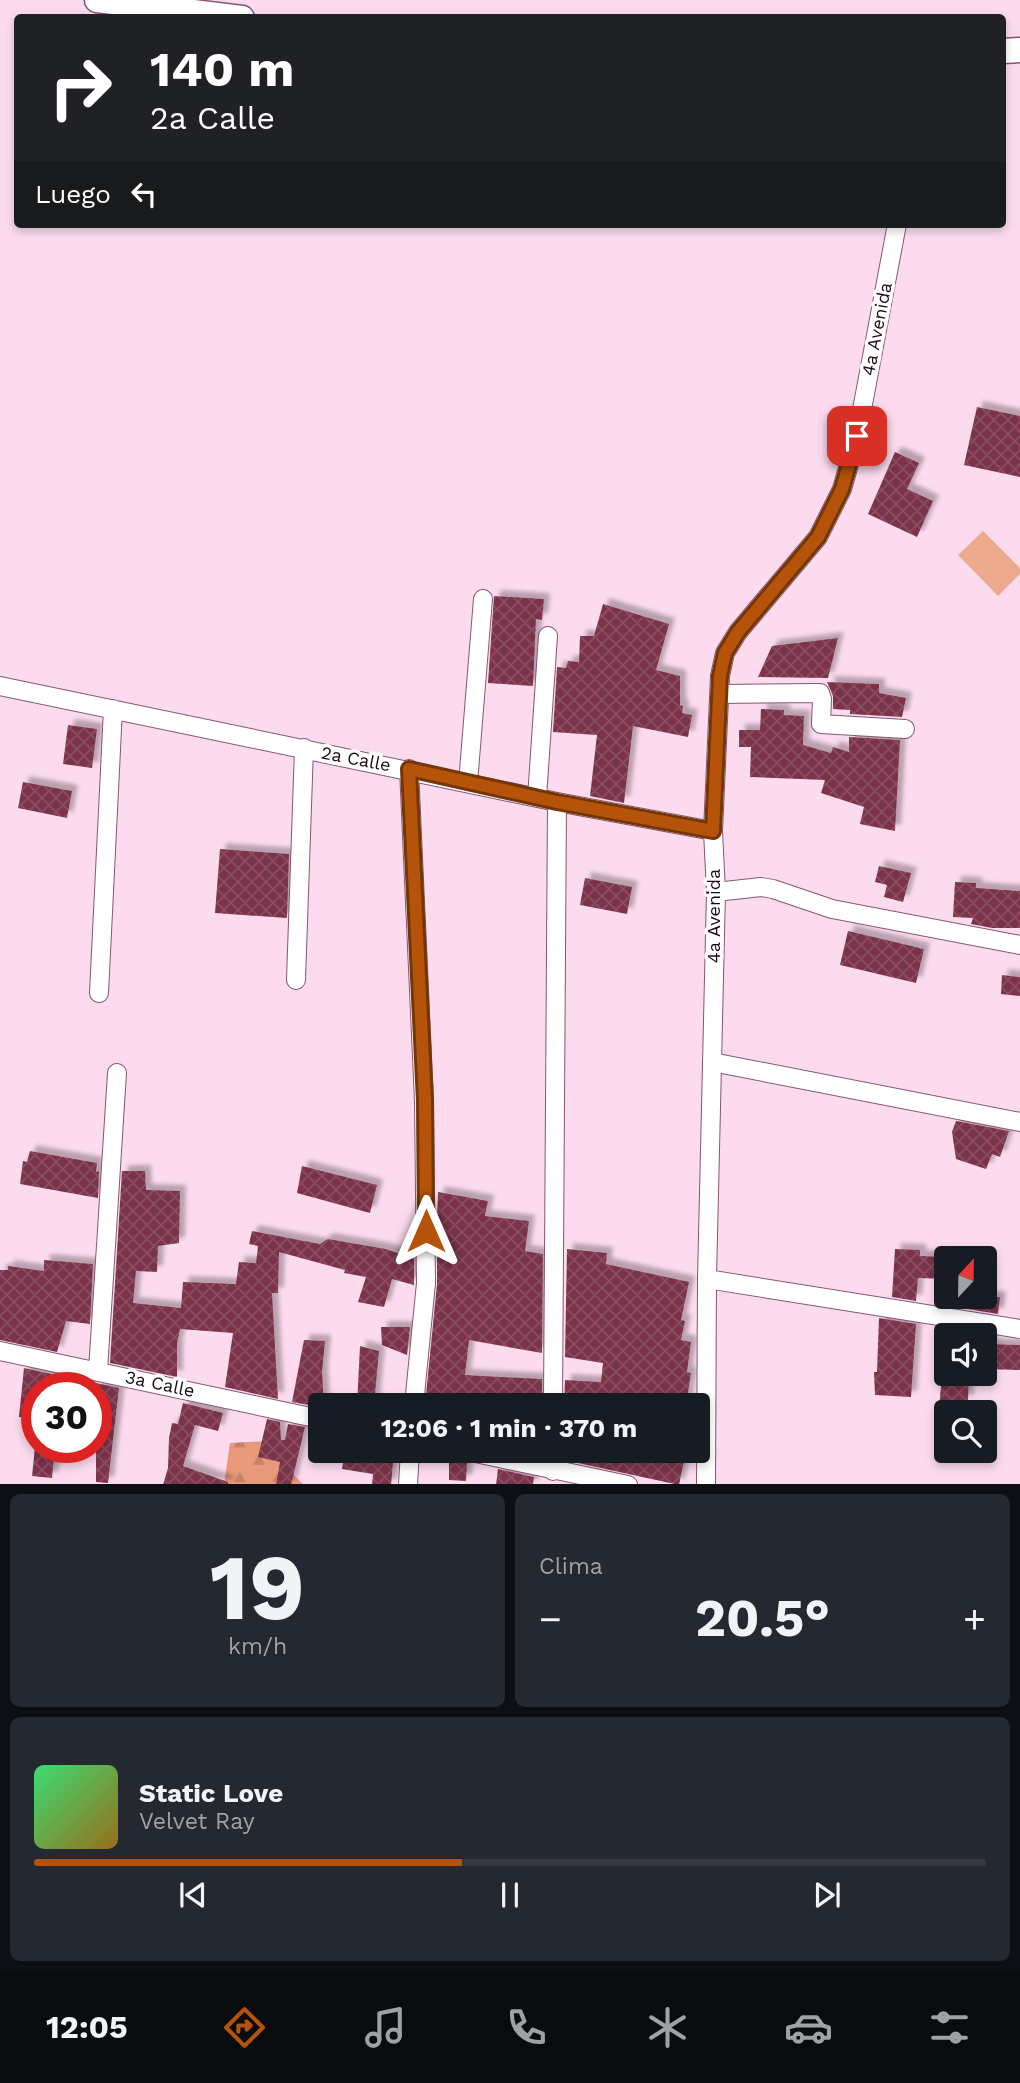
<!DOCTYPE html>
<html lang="es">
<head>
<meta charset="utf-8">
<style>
	:root { --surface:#171b24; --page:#242831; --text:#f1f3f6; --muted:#9ea1a6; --line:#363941; --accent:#b45309 }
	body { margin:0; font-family:"Work Sans",sans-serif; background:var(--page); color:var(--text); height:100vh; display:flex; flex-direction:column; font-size:26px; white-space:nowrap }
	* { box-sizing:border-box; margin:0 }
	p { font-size:23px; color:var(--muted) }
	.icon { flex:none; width:38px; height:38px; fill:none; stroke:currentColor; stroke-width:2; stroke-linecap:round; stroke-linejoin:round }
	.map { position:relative; height:1484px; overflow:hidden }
	.details { display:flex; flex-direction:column; gap:10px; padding:10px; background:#0d0f14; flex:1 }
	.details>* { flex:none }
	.top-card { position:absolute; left:14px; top:14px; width:992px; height:214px; border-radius:7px; box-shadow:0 4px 10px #0003; background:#202124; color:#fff; overflow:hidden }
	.needle { width:46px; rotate:22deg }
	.tools { position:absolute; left:934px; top:1246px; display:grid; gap:14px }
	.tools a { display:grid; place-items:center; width:63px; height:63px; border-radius:7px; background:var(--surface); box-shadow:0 4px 10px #0003; font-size:35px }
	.speed { position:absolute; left:21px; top:1372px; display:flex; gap:14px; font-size:35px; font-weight:700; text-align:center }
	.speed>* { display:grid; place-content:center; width:91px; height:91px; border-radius:50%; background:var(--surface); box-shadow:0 4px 10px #0003; line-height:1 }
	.speed .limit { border:10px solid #d22; background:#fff; color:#111 }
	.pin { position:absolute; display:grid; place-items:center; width:60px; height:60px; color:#fff; margin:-30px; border-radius:14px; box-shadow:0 4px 10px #0006 }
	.me { position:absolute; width:77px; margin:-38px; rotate:0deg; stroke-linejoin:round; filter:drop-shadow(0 0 5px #0008) }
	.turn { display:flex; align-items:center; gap:24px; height:147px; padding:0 21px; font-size:32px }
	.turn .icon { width:91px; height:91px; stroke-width:2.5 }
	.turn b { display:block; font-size:49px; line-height:60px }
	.then { display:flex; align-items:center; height:66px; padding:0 21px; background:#0003; gap:14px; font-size:26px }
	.big { font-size:52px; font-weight:700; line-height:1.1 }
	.details .tile { flex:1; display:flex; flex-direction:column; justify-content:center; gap:10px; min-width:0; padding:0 24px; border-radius:10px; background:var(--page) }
	.details .dial { align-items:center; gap:0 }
	.dial b { font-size:91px; line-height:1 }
	.song { display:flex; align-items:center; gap:21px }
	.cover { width:84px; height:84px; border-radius:10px; background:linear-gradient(135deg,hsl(140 70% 55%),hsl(40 70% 35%)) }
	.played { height:7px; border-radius:4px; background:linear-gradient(90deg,var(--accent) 45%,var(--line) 45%) }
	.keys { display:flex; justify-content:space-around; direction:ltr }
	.heat { display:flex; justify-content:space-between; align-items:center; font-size:38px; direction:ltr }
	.details .tiles { flex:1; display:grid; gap:10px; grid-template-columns:1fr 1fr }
	.tile:last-child { grid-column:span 2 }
	.trip { position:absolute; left:308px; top:1393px; width:402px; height:70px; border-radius:7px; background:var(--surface); box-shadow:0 4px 10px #0003; font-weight:700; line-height:70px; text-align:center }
	.tabs { display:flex; height:112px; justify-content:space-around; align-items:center; background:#090b0e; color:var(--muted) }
	.tabs .icon { width:49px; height:49px }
	.tabs .active { color:var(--accent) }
	.tabs b { font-size:32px; color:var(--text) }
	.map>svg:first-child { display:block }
</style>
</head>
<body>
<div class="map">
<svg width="1020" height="1485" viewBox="0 0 1020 1485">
	<defs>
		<pattern id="forest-firs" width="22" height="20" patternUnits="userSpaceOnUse" patternTransform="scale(1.75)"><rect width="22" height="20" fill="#e89979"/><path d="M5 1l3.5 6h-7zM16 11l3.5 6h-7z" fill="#c68268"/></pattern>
		<pattern id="building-cross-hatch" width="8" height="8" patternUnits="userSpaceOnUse" patternTransform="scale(1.75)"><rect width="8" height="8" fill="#7c334a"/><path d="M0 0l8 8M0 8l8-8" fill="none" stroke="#894d60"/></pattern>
		<filter id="shadow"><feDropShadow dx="6" dy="-6" stdDeviation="2" flood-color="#0004"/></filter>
	</defs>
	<rect width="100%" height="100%" fill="#fcdbee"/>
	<path fill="url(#forest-firs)" d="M 286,1440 L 280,1462 L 303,1484 L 224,1485 L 230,1443 Z"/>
	<path fill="#eeaa8f" d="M 983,531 L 1020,568 L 1020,574 L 998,596 L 958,555 Z"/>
	<path fill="url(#building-cross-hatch)" filter="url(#shadow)" d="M 977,407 L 1020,416 L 1020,477 L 964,465 Z
		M 895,452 L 919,463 L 907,489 L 933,501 L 917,537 L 868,514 Z
		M 494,596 L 544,599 L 542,620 L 536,619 L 533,686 L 488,683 Z
		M 603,604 L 669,624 L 656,670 L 680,676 L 680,705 L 683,706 L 682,713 L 692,715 L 688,737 L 633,726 L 624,803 L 590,796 L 597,735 L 553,732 L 557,667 L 566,668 L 568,661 L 579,662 L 580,636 L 594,636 Z
		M 838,638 L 828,678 L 758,677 L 772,646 Z
		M 827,682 L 879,684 L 879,693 L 906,698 L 902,717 L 850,714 L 850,710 L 833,709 L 833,696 Z
		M 761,709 L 784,710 L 784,715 L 804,716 L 803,745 L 831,753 L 833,747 L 849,752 L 849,737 L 900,740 L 895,831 L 860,824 L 864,807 L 821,793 L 825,780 L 750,777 L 751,747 L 739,747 L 739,730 L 760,730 Z
		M 68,725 L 97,729 L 92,768 L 63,764 Z
		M 23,782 L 72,791 L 67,818 L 18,808 Z
		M 220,849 L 289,854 L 287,918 L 215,913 Z
		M 879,866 L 911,873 L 903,902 L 884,897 L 887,885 L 875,882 Z
		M 585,878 L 632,887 L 627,914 L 580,905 Z
		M 955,882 L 976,883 L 976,888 L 1020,891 L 1020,928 L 992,928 L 971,924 L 973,918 L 953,917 Z
		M 848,931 L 924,949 L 916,983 L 840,965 Z
		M 1002,975 L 1020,977 L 1020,996 L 1001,994 Z
		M 956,1121 L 1009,1131 L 1000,1157 L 992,1154 L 986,1169 L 956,1159 L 952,1132 Z
		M 30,1151 L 97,1163 L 96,1172 L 99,1171 L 98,1198 L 20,1184 L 23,1161 L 27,1162 Z
		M 302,1166 L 377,1185 L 370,1213 L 297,1193 Z
		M 122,1171 L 145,1171 L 146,1190 L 180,1191 L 179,1243 L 158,1246 L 157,1272 L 136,1271 L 133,1303 L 181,1308 L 183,1282 L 236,1284 L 239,1262 L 256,1263 L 258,1246 L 249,1244 L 252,1231 L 320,1244 L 328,1239 L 386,1249 L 414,1259 L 414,1285 L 392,1279 L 384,1307 L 358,1302 L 366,1277 L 344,1273 L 345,1270 L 279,1252 L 278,1293 L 272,1293 L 278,1399 L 225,1387 L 233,1333 L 180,1329 L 177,1344 L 177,1377 L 110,1363 Z
		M 438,1192 L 488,1201 L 485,1216 L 529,1221 L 525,1251 L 543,1254 L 542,1353 L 469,1340 L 465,1375 L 542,1379 L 542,1405 L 425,1405 L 437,1284 L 437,1243 L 441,1222 L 437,1221 Z
		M 567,1249 L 607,1253 L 606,1264 L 689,1282 L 681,1320 L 685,1321 L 681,1340 L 691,1342 L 687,1372 L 691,1373 L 686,1405 L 564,1405 L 565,1380 L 601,1382 L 603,1363 L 565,1357 Z
		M 895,1249 L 920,1250 L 920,1256 L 947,1257 L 947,1279 L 918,1278 L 916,1301 L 892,1297 Z
		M 44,1260 L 93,1264 L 90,1324 L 66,1321 L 57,1352 L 0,1340 L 0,1270 L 8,1270 L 8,1266 L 44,1271 Z
		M 950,1297 L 1000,1297 L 998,1314 L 949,1306 Z
		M 879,1318 L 916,1324 L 911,1397 L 875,1395 L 874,1372 L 877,1372 Z
		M 381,1327 L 410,1327 L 407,1355 L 382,1345 Z
		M 304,1340 L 325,1341 L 322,1372 L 324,1405 L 320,1405 L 320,1407 L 292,1402 Z
		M 985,1344 L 1020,1345 L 1020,1370 L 985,1369 Z
		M 360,1346 L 379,1351 L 374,1405 L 357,1405 Z
		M 24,1368 L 51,1374 L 48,1388 L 37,1388 L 37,1420 L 19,1417 Z
		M 942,1374 L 969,1374 L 968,1401 L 959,1400 L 958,1410 L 939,1409 Z
		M 96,1383 L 119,1388 L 108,1483 L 96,1482 Z
		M 183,1403 L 223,1413 L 218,1431 L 195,1425 L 183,1466 L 228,1482 L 228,1485 L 163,1485 L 168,1468 L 169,1438 L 172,1423 L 178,1424 Z
		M 267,1419 L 280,1422 L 281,1440 L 285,1440 L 288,1424 L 305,1427 L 291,1485 L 276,1485 L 280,1462 L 258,1457 Z
		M 35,1447 L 55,1447 L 52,1478 L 32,1476 Z
		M 345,1451 L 394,1451 L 391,1485 L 372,1485 L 373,1474 L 342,1469 Z
		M 564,1451 L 686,1451 L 679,1485 L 564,1460 Z
		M 449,1461 L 467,1463 L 466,1481 L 449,1480 Z
		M 498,1469 L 534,1477 L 533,1485 L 496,1485 Z"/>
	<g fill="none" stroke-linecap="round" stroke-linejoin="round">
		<g stroke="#855673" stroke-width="20">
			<path id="street" d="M 0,686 L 557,802 L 713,831
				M 719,694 L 820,693 L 822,699 L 821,724 L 905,729
				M 409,769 L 424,1101 L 426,1283 L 414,1405
				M 468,783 L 483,599
				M 537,798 L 548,636
				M 716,892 L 761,887 L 773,889 L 832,909 L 1020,945
				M 296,980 L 304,748
				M 99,993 L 113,709
				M 712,1062 L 1020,1122
				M 707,1279 L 1020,1329
				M 0,1351 L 320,1419
				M 98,1371 L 117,1073
				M 553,1405 L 557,802
				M 466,1451 L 628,1485
				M 553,1471 L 553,1451
				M 408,1485 L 410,1451
				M 706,1485 L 707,1279 L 716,892 L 713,831 L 720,676 L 725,653 L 738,632 L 818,537 L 842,489 L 857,436 L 897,224"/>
		</g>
		<g stroke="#855673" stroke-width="27">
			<path id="secondary" d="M 97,0 L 242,18
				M 1003,51 L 1020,50"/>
		</g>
		<use href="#street" stroke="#fff" stroke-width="18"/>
		<use href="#secondary" stroke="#fff" stroke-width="24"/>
	</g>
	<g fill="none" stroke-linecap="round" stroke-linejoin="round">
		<g stroke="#753606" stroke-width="18">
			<path id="route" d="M 426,1231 L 425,1101 L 409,769 L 557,802 L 713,831 L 720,676 L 725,653 L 738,632 L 818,537 L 842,489 L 857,436"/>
		</g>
		<use href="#route" stroke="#b45309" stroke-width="12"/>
	</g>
	<g text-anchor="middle" stroke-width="7" stroke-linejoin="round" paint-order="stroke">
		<g font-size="18" fill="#1c0b16" stroke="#fff">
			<text transform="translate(877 329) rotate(-79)" y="6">4a Avenida</text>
			<text transform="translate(356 759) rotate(11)" y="6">2a Calle</text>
			<text transform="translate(714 916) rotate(-90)" y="6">4a Avenida</text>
			<text transform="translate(160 1384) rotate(12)" y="6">3a Calle</text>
		</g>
	</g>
</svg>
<div class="tools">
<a><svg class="needle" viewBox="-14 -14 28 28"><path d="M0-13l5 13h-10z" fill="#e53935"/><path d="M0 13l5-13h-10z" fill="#9ea1a6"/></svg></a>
<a><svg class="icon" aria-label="sound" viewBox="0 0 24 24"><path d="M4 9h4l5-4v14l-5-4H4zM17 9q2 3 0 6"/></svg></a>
<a><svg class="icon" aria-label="search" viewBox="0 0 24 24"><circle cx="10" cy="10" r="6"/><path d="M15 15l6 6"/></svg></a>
</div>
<div class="speed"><div class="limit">30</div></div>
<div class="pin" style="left:857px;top:436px;background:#d93025"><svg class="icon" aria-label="arrive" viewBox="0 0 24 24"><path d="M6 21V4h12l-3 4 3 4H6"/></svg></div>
<svg class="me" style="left:426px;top:1231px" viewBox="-20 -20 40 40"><path d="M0-17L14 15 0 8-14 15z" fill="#b45309" stroke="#fff" stroke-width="4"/></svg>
<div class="trip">12:06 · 1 min · 370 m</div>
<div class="top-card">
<div class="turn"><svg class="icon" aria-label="right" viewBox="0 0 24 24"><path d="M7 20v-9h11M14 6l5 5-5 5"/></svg><div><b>140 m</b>2a Calle</div></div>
<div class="then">Luego<svg class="icon" aria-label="left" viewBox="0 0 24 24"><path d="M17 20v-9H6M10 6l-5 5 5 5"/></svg></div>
</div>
</div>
<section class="details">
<div class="tiles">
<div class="tile dial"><b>19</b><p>km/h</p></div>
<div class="tile"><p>Clima</p>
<div class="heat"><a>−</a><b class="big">20.5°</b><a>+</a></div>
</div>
<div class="tile">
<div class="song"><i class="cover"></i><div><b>Static Love</b><p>Velvet Ray</p></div></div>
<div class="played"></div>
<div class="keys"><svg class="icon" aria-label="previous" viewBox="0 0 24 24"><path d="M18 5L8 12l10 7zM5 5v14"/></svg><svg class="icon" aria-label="pause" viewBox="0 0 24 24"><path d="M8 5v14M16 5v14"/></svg><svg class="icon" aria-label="next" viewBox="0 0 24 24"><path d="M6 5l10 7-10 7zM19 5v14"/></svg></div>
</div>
</div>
</section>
<nav class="tabs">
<b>12:05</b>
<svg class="icon active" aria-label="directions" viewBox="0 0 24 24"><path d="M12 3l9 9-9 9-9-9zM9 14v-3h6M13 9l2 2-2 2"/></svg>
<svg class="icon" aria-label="music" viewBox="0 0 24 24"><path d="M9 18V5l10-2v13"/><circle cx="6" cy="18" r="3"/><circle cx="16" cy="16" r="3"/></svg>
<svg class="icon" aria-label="phone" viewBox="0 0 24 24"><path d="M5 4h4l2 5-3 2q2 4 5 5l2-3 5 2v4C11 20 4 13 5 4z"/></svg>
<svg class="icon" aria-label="climate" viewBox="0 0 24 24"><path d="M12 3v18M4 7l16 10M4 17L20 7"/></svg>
<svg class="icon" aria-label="car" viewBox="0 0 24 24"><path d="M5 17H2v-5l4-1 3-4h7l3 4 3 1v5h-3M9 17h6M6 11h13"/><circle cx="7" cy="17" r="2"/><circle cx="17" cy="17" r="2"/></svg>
<svg class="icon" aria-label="filters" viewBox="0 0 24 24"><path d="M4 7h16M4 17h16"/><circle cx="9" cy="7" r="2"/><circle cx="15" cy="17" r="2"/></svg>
</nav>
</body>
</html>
